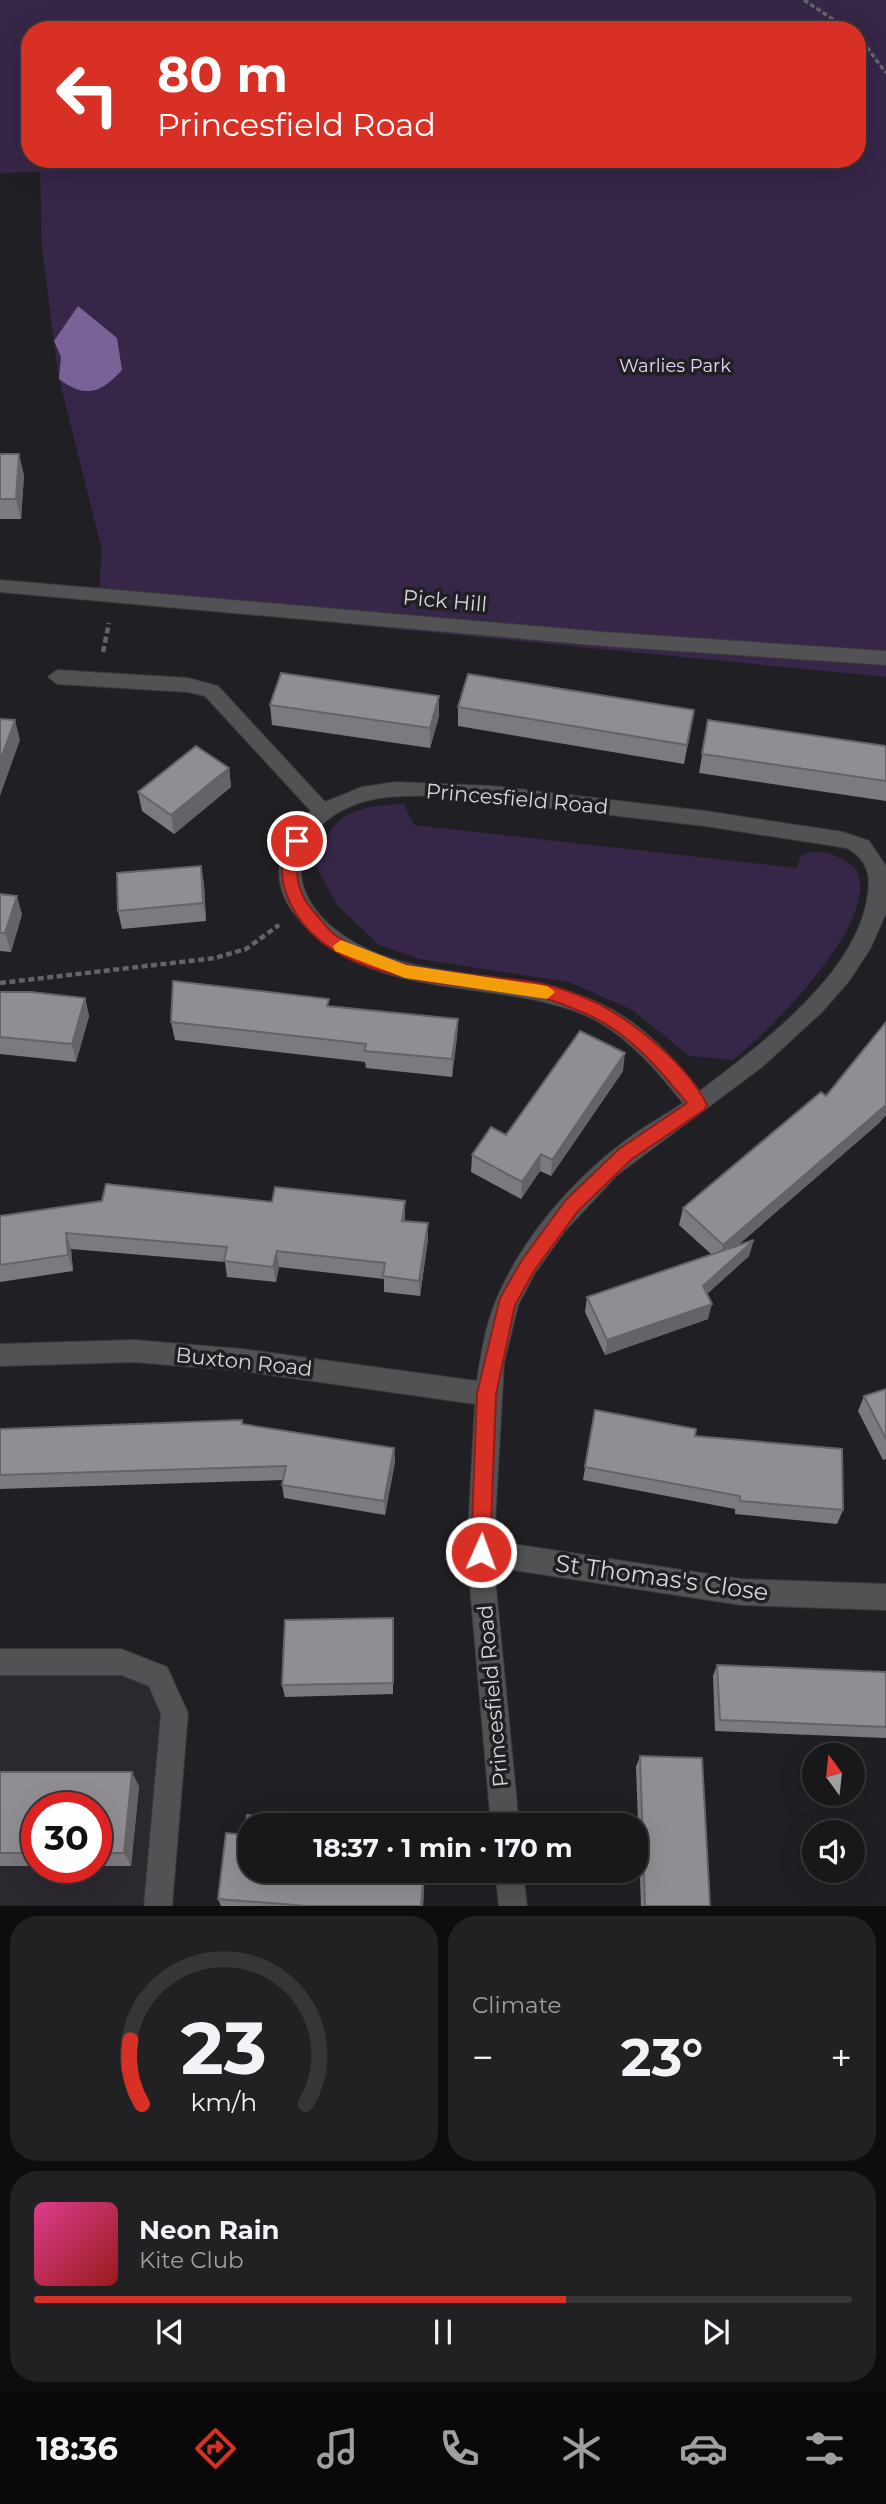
<!DOCTYPE html>
<html lang="en">
<head>
<meta charset="utf-8">
<style>
	:root { --surface:#18171a; --page:#212023; --text:#f1f3f6; --muted:#9f9fa2; --line:#363639; --accent:#d93025 }
	body { margin:0; font-family:Montserrat,sans-serif; background:var(--page); color:var(--text); height:100vh; display:flex; flex-direction:column; font-size:26px; white-space:nowrap }
	* { box-sizing:border-box; margin:0 }
	p { font-size:23px; color:var(--muted) }
	.icon { flex:none; width:38px; height:38px; fill:none; stroke:currentColor; stroke-width:2; stroke-linecap:round; stroke-linejoin:round }
	.map { position:relative; height:1906px; overflow:hidden }
	.drawer { display:flex; flex-direction:column; gap:10px; padding:10px; background:#0d0d0e; flex:1 }
	.drawer>* { flex:none }
	.banner { position:absolute; left:21px; top:21px; width:845px; height:147px; border-radius:28px; box-shadow:0 7px 28px #0002,0 0 0 2px var(--line); background:#d93025; color:#fff; overflow:hidden }
	.needle { width:46px; rotate:345deg }
	.controls { position:absolute; left:802px; top:1743px; display:grid; gap:14px }
	.controls a { display:grid; place-items:center; width:63px; height:63px; border-radius:50%; background:var(--surface); box-shadow:0 7px 28px #0002,0 0 0 2px var(--line); font-size:35px }
	.speed { position:absolute; left:21px; top:1792px; display:flex; gap:14px; font-size:35px; font-weight:700; text-align:center }
	.speed>* { display:grid; place-content:center; width:91px; height:91px; border-radius:50%; background:var(--surface); box-shadow:0 7px 28px #0002,0 0 0 2px var(--line); line-height:1 }
	.speed .limit { border:10px solid #d22; background:#fff; color:#111 }
	.pin { position:absolute; display:grid; place-items:center; width:60px; height:60px; color:#fff; margin:-30px; border:4px solid #fff; border-radius:50%; box-shadow:0 2px 7px #0007 }
	.me { position:absolute; width:77px; margin:-38px; rotate:2deg; stroke-linejoin:round; filter:drop-shadow(0 0 5px #0008) }
	.turn { display:flex; align-items:center; gap:24px; height:147px; padding:0 21px; font-size:32px }
	.turn .icon { width:91px; height:91px; stroke-width:2.5 }
	.turn b { display:block; font-size:49px; line-height:60px }
	.big { font-size:52px; font-weight:700; line-height:1.1 }
	.drawer .widget { flex:1; display:flex; flex-direction:column; justify-content:center; gap:10px; min-width:0; padding:0 24px; border-radius:28px; background:var(--page) }
	.drawer .dial { align-items:center; gap:0 }
	.dial svg { height:182px; overflow:visible; fill:none; stroke:var(--line); stroke-width:7; stroke-linecap:round; text-anchor:middle }
	.dial text { fill:var(--text); stroke:none }
	.song { display:flex; align-items:center; gap:21px }
	.cover { width:84px; height:84px; border-radius:10px; background:linear-gradient(135deg,hsl(330 70% 55%),hsl(0 70% 35%)) }
	.played { height:7px; border-radius:4px; background:linear-gradient(90deg,var(--accent) 65%,var(--line) 65%) }
	.keys { display:flex; justify-content:space-around; direction:ltr }
	.heat { display:flex; justify-content:space-between; align-items:center; font-size:38px; direction:ltr }
	.drawer .tiles { flex:1; display:grid; gap:10px; grid-template-columns:1fr 1fr }
	.widget:last-child { grid-column:span 2 }
	.trip { position:absolute; left:238px; top:1813px; width:410px; height:70px; border-radius:28px; background:var(--surface); box-shadow:0 7px 28px #0002,0 0 0 2px var(--line); font-weight:700; line-height:70px; text-align:center }
	.dock { display:flex; height:112px; justify-content:space-around; align-items:center; background:#0a090a; color:var(--muted) }
	.dock .icon { width:49px; height:49px }
	.dock .active { color:var(--accent) }
	.dock b { font-size:32px; color:var(--text) }
	.map>svg:first-child { display:block }
</style>
</head>
<body>
<div class="map">
<svg width="886" height="1906" viewBox="0 0 886 1906">
	<rect width="100%" height="100%" fill="#201f23"/>
	<path fill="#2c2830" fill-rule="evenodd" d="M 0,1662 L 158,1676 L 175,1713 L 158,1905 L 0,1905 ZM 37,1808 L 96,1808 L 96,1867 L 37,1867 Z"/>
	<path fill="#362648" fill-rule="evenodd" d="M 0,0 L 886,0 L 886,677 L 98,600 L 102,550 L 58,374 L 42,246 L 40,172 L 0,173 ZM 30,30 L 858,30 L 858,159 L 30,159 Z
		M 404,804 L 414,825 L 797,868 L 801,855 C 824,847 836,854 855,868 C 886,916 768,1033 733,1060 L 689,1056 L 632,1010 L 569,982 L 419,959 L 379,945 L 337,905 L 316,866 C 330,813 353,806 404,804 Z"/>
	<path fill="#796295" d="M 78,306 L 117,338 L 122,370 C 101,393 86,399 59,379 L 61,357 L 54,341 Z"/>
	<g fill="none" stroke-linecap="round" stroke-linejoin="round">
		<g stroke="#3a393c" stroke-width="2">
			<path id="minor" d="M 0,580 L 604,632 L 886,651 L 886,665 L 604,646 L 0,592 Z
				M 57,670 L 188,678 L 218,686 L 325,802 L 362,787 L 396,782 L 492,786 L 705,811 L 843,832 L 869,841 L 886,866 L 886,913 L 870,949 L 849,981 L 822,1012 L 762,1067 L 617,1175 L 565,1231 L 535,1273 L 518,1305 L 504,1363 L 494,1541 L 741,1579 L 886,1584 L 886,1610 L 741,1605 L 494,1567 L 519,1825 L 491,1825 L 467,1552 L 475,1404 L 242,1371 L 134,1362 L 0,1366 L 0,1344 L 134,1340 L 242,1349 L 477,1381 C 481,1355 485,1328 495,1303 C 520,1241 571,1181 625,1141 C 643,1127 664,1116 683,1103 C 655,1068 623,1030 580,1013 C 492,979 383,1000 310,931 C 296,917 283,902 280,882 C 276,855 291,828 311,811 L 205,696 L 188,692 L 57,684 L 48,677 ZM 444,796 L 705,826 L 847,848 C 866,858 871,874 868,893 C 859,973 760,1045 700,1091 C 672,1056 642,1023 601,1004 C 520,964 416,987 341,934 C 281,891 289,828 359,803 C 386,794 417,796 444,796 Z
				M 0,1649 L 121,1649 L 167,1667 L 188,1713 L 172,1906 L 144,1906 L 161,1714 L 149,1686 L 121,1675 L 0,1675 Z
				M 495,1871 L 523,1871 L 527,1906 L 499,1906 Z"/>
		</g>
		<path stroke="#646367" stroke-width="3.5" stroke-dasharray="5 2.5" stroke-linecap="butt" d="M 804,0 L 849,30
			M 858,35 L 886,73"/>
		<path stroke="#646367" stroke-width="4.5" stroke-dasharray="6 3.5" stroke-linecap="butt" d="M 103,652 L 109,623
			M 0,983 L 215,958 L 246,949 L 279,925"/>
		<use href="#minor" fill="#525153" fill-rule="evenodd"/>
	</g>
	<path fill="#7c7a7e" d="M 0,454 L 24,475 L 21,519 L 0,519 Z
		M 439,696 L 439,716 L 430,748 L 272,725 L 270,705 Z
		M 458,707 L 694,710 L 684,764 L 458,726 Z
		M 708,720 L 886,746 L 886,801 L 699,773 Z
		M 229,768 L 231,787 L 174,834 L 142,811 L 138,792 Z
		M 201,866 L 204,885 L 206,921 L 122,929 L 118,911 Z
		M 0,894 L 22,914 L 11,952 L 0,951 Z
		M 0,992 L 85,998 L 89,1016 L 76,1062 L 0,1054 Z
		M 329,1006 L 458,1019 L 457,1037 L 452,1077 L 366,1068 L 365,1062 L 175,1040 L 171,1022 Z
		M 886,1022 L 886,1115 L 878,1124 L 737,1246 L 749,1256 L 707,1294 L 708,1319 L 605,1355 L 585,1312 L 587,1297 L 711,1254 L 679,1225 L 683,1208 L 826,1096 Z
		M 623,1071 L 551,1176 L 540,1171 L 521,1199 L 471,1172 L 472,1155 Z
		M 0,1216 L 405,1218 L 405,1221 L 428,1223 L 428,1239 L 420,1296 L 384,1292 L 384,1279 L 279,1267 L 276,1282 L 227,1277 L 225,1262 L 71,1249 L 73,1271 L 0,1282 Z
		M 886,1389 L 886,1459 L 883,1460 L 858,1411 L 864,1396 Z
		M 595,1410 L 695,1436 L 843,1510 L 837,1524 L 735,1514 L 735,1509 L 583,1480 Z
		M 243,1424 L 394,1448 L 395,1462 L 385,1515 L 284,1498 L 282,1485 L 283,1480 L 0,1489 L 0,1429 Z
		M 393,1630 L 393,1694 L 285,1697 L 282,1685 Z
		M 717,1665 L 886,1672 L 886,1738 L 715,1731 L 713,1676 Z
		M 640,1756 L 710,1906 L 641,1906 L 636,1767 Z
		M 0,1772 L 139,1786 L 131,1866 L 96,1866 L 96,1808 L 37,1808 L 37,1866 L 0,1866 Z
		M 245,1835 L 250,1871 L 425,1871 L 423,1906 L 221,1906 L 218,1899 Z"/>
	<path fill="#656367" d="M 19,454 L 24,475 L 21,519 L 16,499 Z
		M 439,696 L 439,716 L 430,748 L 430,728 Z
		M 694,710 L 691,730 L 684,764 L 687,745 Z
		M 15,720 L 20,740 L 0,796 L 0,761 Z
		M 229,768 L 231,787 L 174,834 L 171,815 Z
		M 201,866 L 204,885 L 206,921 L 203,903 Z
		M 17,896 L 22,914 L 11,952 L 5,933 Z
		M 85,998 L 89,1016 L 76,1062 L 72,1044 Z
		M 458,1019 L 457,1037 L 452,1077 L 452,1059 Z
		M 625,1053 L 623,1071 L 551,1176 L 552,1160 Z
		M 886,1105 L 886,1115 L 878,1124 L 719,1261 L 723,1245 Z
		M 541,1154 L 540,1171 L 521,1199 L 522,1182 Z
		M 405,1201 L 405,1218 L 403,1237 L 402,1221 Z
		M 428,1223 L 428,1239 L 420,1296 L 419,1281 Z
		M 66,1233 L 71,1249 L 73,1271 L 68,1255 Z
		M 754,1240 L 749,1256 L 699,1301 L 703,1286 Z
		M 277,1251 L 279,1267 L 276,1282 L 273,1267 Z
		M 712,1304 L 708,1319 L 605,1355 L 607,1340 Z
		M 394,1448 L 395,1462 L 385,1515 L 384,1501 Z
		M 132,1772 L 139,1786 L 131,1866 L 124,1853 Z
		M 424,1871 L 425,1871 L 423,1906 L 421,1906 Z"/>
	<path fill="#908e93" stroke="#656367" stroke-width="2" d="M 0,454 L 19,454 L 16,499 L 0,499 Z
		M 281,673 L 439,696 L 430,728 L 270,705 Z
		M 468,674 L 694,710 L 687,745 L 458,707 Z
		M 0,719 L 15,720 L 0,761 Z
		M 708,720 L 886,746 L 886,781 L 702,754 Z
		M 196,746 L 229,768 L 171,815 L 138,792 Z
		M 201,866 L 203,903 L 118,911 L 117,873 Z
		M 0,894 L 17,896 L 5,933 L 0,933 Z
		M 173,981 L 329,999 L 327,1006 L 458,1019 L 452,1059 L 365,1051 L 366,1044 L 171,1022 Z
		M 0,992 L 31,992 L 85,998 L 72,1044 L 0,1037 Z
		M 886,1022 L 886,1105 L 723,1245 L 683,1208 L 821,1092 L 826,1096 Z
		M 580,1031 L 625,1053 L 552,1160 L 541,1154 L 522,1182 L 472,1155 L 491,1127 L 506,1135 Z
		M 106,1184 L 272,1202 L 275,1187 L 405,1201 L 402,1221 L 428,1223 L 419,1281 L 383,1276 L 385,1263 L 277,1251 L 273,1267 L 224,1261 L 227,1247 L 66,1233 L 68,1255 L 0,1265 L 0,1216 L 102,1201 Z
		M 754,1240 L 703,1286 L 712,1304 L 607,1340 L 587,1297 Z
		M 886,1389 L 886,1439 L 864,1396 Z
		M 595,1410 L 696,1429 L 695,1436 L 842,1449 L 843,1510 L 740,1501 L 740,1496 L 585,1467 Z
		M 242,1420 L 242,1424 L 394,1448 L 384,1501 L 282,1485 L 286,1466 L 0,1475 L 0,1429 Z
		M 393,1618 L 393,1683 L 282,1685 L 285,1620 Z
		M 717,1665 L 886,1672 L 886,1727 L 720,1720 Z
		M 640,1756 L 702,1758 L 710,1906 L 645,1906 Z
		M 0,1772 L 132,1772 L 124,1853 L 96,1853 L 96,1808 L 37,1808 L 37,1853 L 0,1853 Z
		M 247,1815 L 377,1825 L 250,1825 L 250,1871 L 424,1871 L 421,1906 L 308,1906 L 218,1899 L 226,1833 L 245,1835 Z"/>
	<path fill="#d93025" stroke="#8d1f18" stroke-width="2" d="M 297,835 L 304,841 C 292,868 296,893 316,914 C 322,921 329,932 338,937 C 395,975 473,972 539,983 C 558,987 582,996 599,1004 C 636,1023 689,1067 707,1105 L 704,1110 L 632,1159 L 578,1211 L 534,1271 L 515,1305 L 496,1394 L 490,1552 L 487,1559 L 481,1562 L 474,1559 L 471,1552 L 477,1394 L 500,1298 L 522,1260 L 566,1200 L 619,1149 L 687,1103 C 658,1068 628,1031 584,1013 C 570,1007 554,1000 539,997 C 460,981 331,988 290,903 C 279,879 279,860 291,837 Z"/>
	<path fill="#f59e0b" d="M 341,940 L 406,965 L 547,986 L 555,992 L 547,999 L 405,978 L 335,951 L 333,946 Z"/>
	<g text-anchor="middle" stroke-width="7" stroke-linejoin="round" paint-order="stroke">
		<g font-size="18" fill="#e4d7f6" stroke="#201f23">
			<text x="675" y="372">Warlies Park</text>
		</g>
		<g font-size="21" fill="#d8d6d9" stroke="#201f23">
			<text transform="translate(445 601) rotate(5)" y="7">Pick Hill</text>
			<text transform="translate(517 799) rotate(5)" y="7">Princesfield Road</text>
			<text transform="translate(244 1362) rotate(6)" y="7">Buxton Road</text>
			<text transform="translate(493 1696) rotate(-95)" y="7">Princesfield Road</text>
		</g>
		<g font-size="24" fill="#d8d6d9" stroke="#201f23">
			<text transform="translate(662 1578) rotate(8)" y="8">St Thomas's Close</text>
		</g>
	</g>
</svg>
<div class="controls">
<a><svg class="needle" viewBox="-14 -14 28 28"><path d="M0-13l5 13h-10z" fill="#e53935"/><path d="M0 13l5-13h-10z" fill="#9f9fa2"/></svg></a>
<a><svg class="icon" aria-label="sound" viewBox="0 0 24 24"><path d="M4 9h4l5-4v14l-5-4H4zM17 9q2 3 0 6"/></svg></a>
</div>
<div class="speed"><div class="limit">30</div></div>
<div class="pin" style="left:297px;top:841px;background:#d93025"><svg class="icon" aria-label="arrive" viewBox="0 0 24 24"><path d="M6 21V4h12l-3 4 3 4H6"/></svg></div>
<svg class="me" style="left:481px;top:1552px" viewBox="-20 -20 40 40"><circle r="17" fill="#d93025" stroke="#fff" stroke-width="3"/><path d="M0-11L8 9 0 5-8 9z" fill="#fff"/></svg>
<div class="trip">18:37 · 1 min · 170 m</div>
<div class="banner">
<div class="turn"><svg class="icon" aria-label="left" viewBox="0 0 24 24"><path d="M17 20v-9H6M10 6l-5 5 5 5"/></svg><div><b>80 m</b>Princesfield Road</div></div>
</div>
</div>
<section class="drawer">
<div class="tiles">
<div class="widget dial"><svg viewBox="0 0 100 80">
<path d="M14 69A42 42 0 1 1 86 69"/>
<path d="M14 69A42 42 0 0 1 9 41" stroke="#d93025"/>
<text x="50" y="56" font-size="32" font-weight="700">23</text>
<text x="50" y="72" font-size="11">km/h</text>
</svg></div>
<div class="widget"><p>Climate</p>
<div class="heat"><a>−</a><b class="big">23°</b><a>+</a></div>
</div>
<div class="widget">
<div class="song"><i class="cover"></i><div><b>Neon Rain</b><p>Kite Club</p></div></div>
<div class="played"></div>
<div class="keys"><svg class="icon" aria-label="previous" viewBox="0 0 24 24"><path d="M18 5L8 12l10 7zM5 5v14"/></svg><svg class="icon" aria-label="pause" viewBox="0 0 24 24"><path d="M8 5v14M16 5v14"/></svg><svg class="icon" aria-label="next" viewBox="0 0 24 24"><path d="M6 5l10 7-10 7zM19 5v14"/></svg></div>
</div>
</div>
</section>
<nav class="dock">
<b>18:36</b>
<svg class="icon active" aria-label="directions" viewBox="0 0 24 24"><path d="M12 3l9 9-9 9-9-9zM9 14v-3h6M13 9l2 2-2 2"/></svg>
<svg class="icon" aria-label="music" viewBox="0 0 24 24"><path d="M9 18V5l10-2v13"/><circle cx="6" cy="18" r="3"/><circle cx="16" cy="16" r="3"/></svg>
<svg class="icon" aria-label="phone" viewBox="0 0 24 24"><path d="M5 4h4l2 5-3 2q2 4 5 5l2-3 5 2v4C11 20 4 13 5 4z"/></svg>
<svg class="icon" aria-label="climate" viewBox="0 0 24 24"><path d="M12 3v18M4 7l16 10M4 17L20 7"/></svg>
<svg class="icon" aria-label="car" viewBox="0 0 24 24"><path d="M5 17H2v-5l4-1 3-4h7l3 4 3 1v5h-3M9 17h6M6 11h13"/><circle cx="7" cy="17" r="2"/><circle cx="17" cy="17" r="2"/></svg>
<svg class="icon" aria-label="filters" viewBox="0 0 24 24"><path d="M4 7h16M4 17h16"/><circle cx="9" cy="7" r="2"/><circle cx="15" cy="17" r="2"/></svg>
</nav>
</body>
</html>
